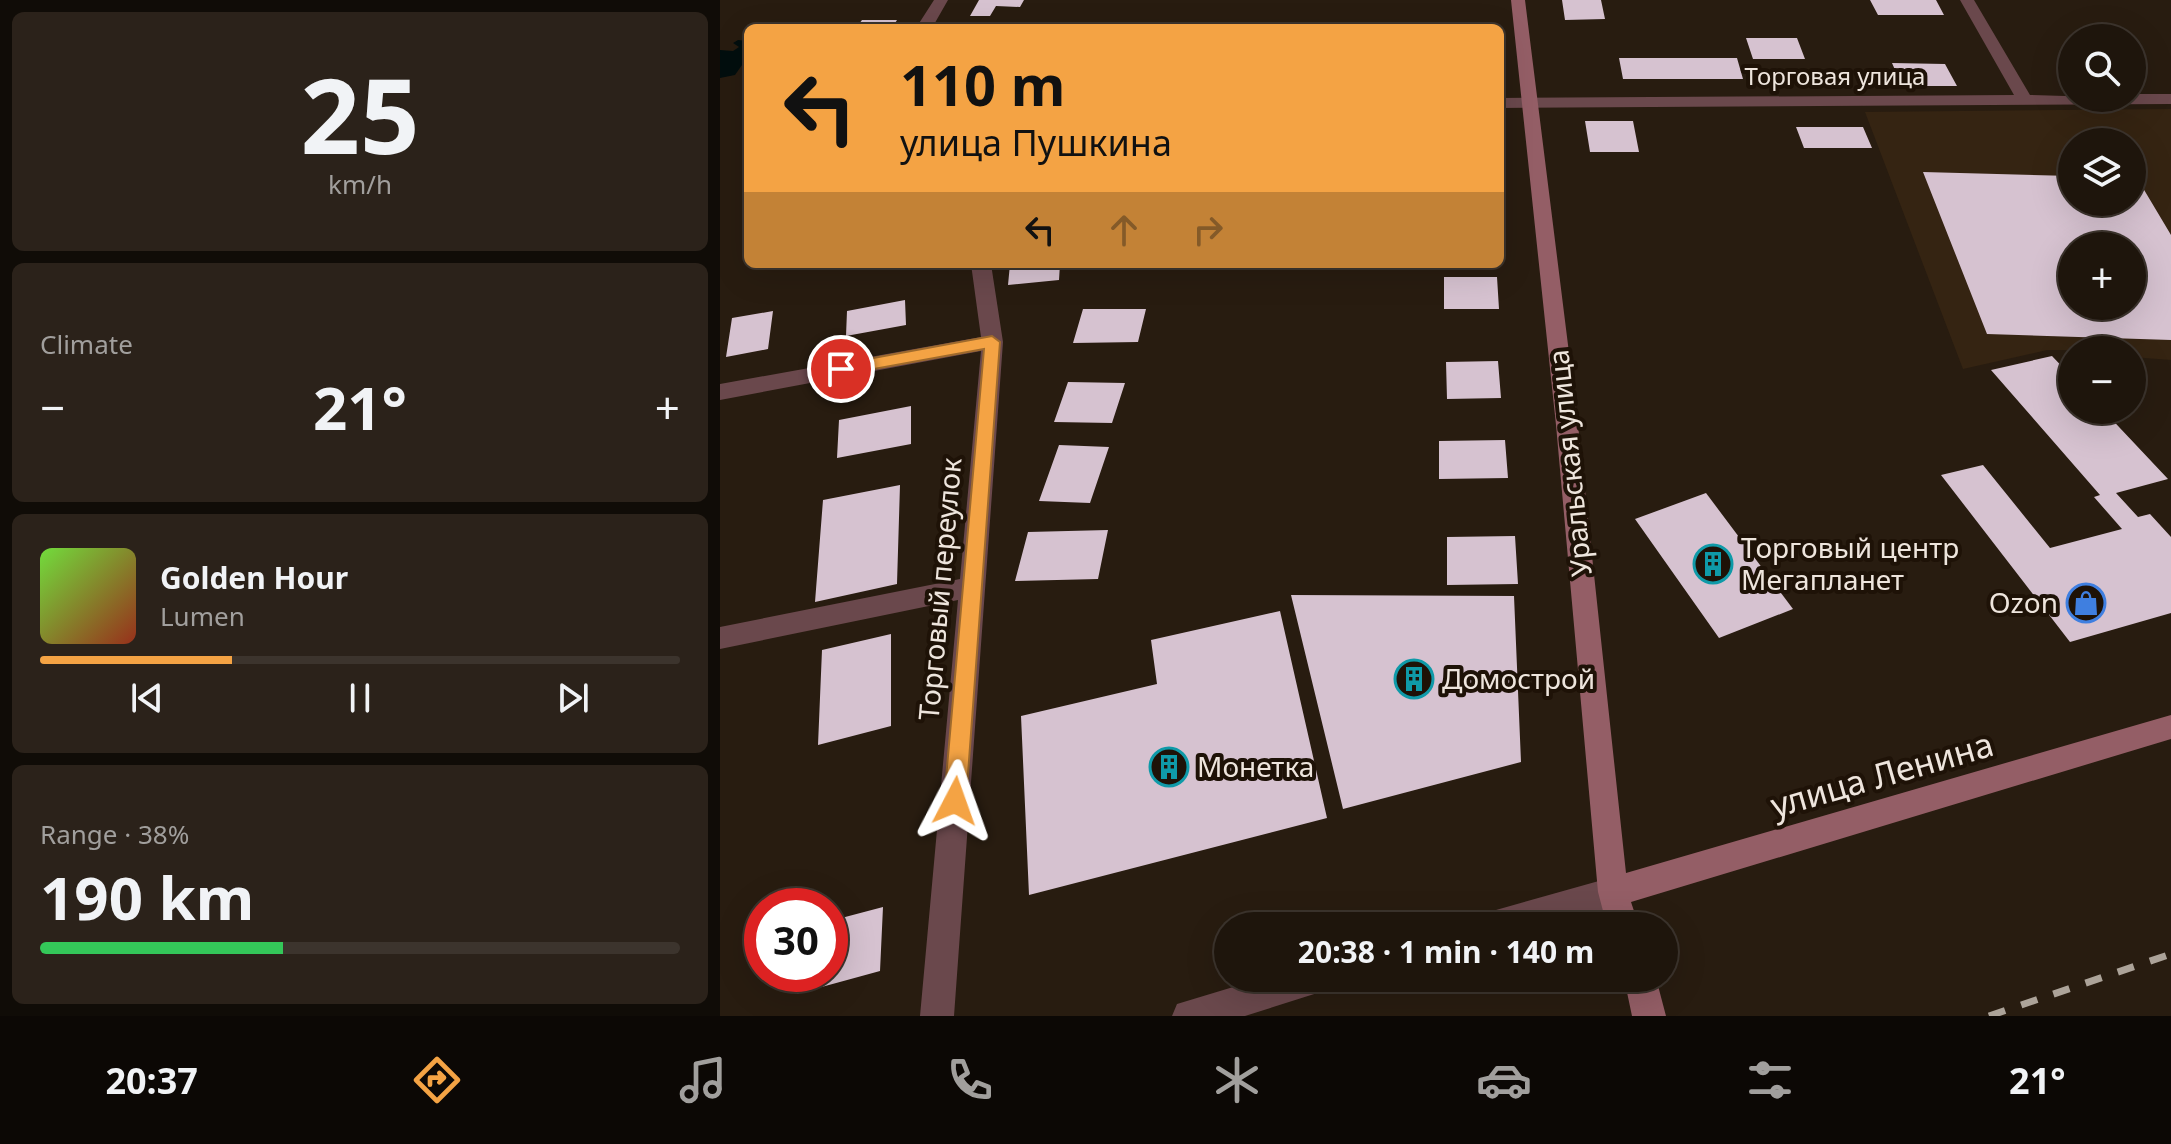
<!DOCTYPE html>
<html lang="en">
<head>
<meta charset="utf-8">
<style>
	:root { --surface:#1e150c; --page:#2b221a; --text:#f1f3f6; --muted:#a19f9d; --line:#3c342d; --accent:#f4a344 }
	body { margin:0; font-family:"Noto Sans",sans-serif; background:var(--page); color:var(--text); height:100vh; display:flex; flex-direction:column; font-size:30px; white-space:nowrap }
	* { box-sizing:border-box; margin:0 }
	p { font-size:26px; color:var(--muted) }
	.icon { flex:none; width:44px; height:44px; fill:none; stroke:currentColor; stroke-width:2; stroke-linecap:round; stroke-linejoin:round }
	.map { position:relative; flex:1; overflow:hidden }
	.panel { display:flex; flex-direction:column; gap:12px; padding:12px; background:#100c07; width:720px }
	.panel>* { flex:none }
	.hud { position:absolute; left:24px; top:24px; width:760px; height:244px; border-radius:12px; box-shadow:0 8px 32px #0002,0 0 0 2px var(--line); background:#f4a344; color:#111; overflow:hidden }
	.fabs { position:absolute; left:1338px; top:24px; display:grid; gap:16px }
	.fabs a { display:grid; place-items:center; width:88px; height:88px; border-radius:50%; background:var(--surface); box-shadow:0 8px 32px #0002,0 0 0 2px var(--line); font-size:40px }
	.speed { position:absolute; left:24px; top:888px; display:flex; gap:16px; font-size:40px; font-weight:700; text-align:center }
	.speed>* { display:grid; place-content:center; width:104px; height:104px; border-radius:50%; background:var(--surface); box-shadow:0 8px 32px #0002,0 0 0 2px var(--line); line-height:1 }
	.speed .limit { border:12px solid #d22; background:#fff; color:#111 }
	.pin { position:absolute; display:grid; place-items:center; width:68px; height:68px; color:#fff; margin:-34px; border:4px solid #fff; border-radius:50%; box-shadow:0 2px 8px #0007 }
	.me { position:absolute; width:88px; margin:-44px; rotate:4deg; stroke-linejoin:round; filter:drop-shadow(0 0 6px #0008) }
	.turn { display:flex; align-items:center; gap:28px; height:168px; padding:0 24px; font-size:36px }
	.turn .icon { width:104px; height:104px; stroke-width:2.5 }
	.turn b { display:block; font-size:56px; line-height:68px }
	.lanes { display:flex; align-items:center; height:76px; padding:0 24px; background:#0003; justify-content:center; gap:40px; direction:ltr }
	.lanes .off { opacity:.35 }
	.big { font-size:60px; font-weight:700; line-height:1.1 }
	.panel .tile { flex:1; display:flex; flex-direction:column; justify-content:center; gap:12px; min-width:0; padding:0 28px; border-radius:12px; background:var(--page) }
	.panel .dial { align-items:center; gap:0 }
	.dial b { font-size:104px; line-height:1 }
	.song { display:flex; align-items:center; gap:24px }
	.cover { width:96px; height:96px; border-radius:12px; background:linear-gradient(135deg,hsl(100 70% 55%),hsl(10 70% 35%)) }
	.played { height:8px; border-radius:4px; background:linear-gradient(90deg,var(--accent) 30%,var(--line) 30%) }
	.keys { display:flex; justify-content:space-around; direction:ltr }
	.heat { display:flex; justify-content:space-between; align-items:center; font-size:44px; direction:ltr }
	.charge { height:12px; border-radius:6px; background:linear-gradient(90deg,#34c759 38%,var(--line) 0) }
	.trip { position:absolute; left:494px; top:912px; width:464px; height:80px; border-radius:40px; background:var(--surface); box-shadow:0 8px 32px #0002,0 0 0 2px var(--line); font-weight:700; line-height:80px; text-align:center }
	.menu { display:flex; height:128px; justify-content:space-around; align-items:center; background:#0c0805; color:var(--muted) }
	.menu .icon { width:56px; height:56px }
	.menu .selected { color:var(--accent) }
	.menu b { font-size:36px; color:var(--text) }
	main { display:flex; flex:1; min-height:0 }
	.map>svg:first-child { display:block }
</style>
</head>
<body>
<main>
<section class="panel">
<div class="tile dial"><b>25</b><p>km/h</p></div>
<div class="tile"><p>Climate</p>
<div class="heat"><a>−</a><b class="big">21°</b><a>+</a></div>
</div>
<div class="tile">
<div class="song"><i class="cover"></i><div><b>Golden Hour</b><p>Lumen</p></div></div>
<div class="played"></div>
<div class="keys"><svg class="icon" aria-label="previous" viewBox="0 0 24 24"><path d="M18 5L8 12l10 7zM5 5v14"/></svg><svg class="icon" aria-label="pause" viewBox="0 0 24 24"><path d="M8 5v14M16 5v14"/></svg><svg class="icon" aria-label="next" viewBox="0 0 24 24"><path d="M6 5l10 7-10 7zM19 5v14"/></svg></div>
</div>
<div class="tile"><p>Range · 38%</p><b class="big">190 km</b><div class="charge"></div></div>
</section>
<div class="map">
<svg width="1451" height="1016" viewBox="0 0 1451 1016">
	<rect width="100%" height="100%" fill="#281c10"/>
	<path fill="#352412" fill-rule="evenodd" d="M 1451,109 L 1451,360 L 1412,357 L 1412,350 L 1327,350 L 1243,369 L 1145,112 ZM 1352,142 L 1412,142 L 1412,202 L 1352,202 ZM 1352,246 L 1412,246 L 1412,306 L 1352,306 Z"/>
	<path fill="#020e0e" d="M 18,40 L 28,41 L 27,58 L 15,75 L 0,78 L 0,50 L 13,51 L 19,47 L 13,43 Z"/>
	<path fill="#d6c2d0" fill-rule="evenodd" d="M 259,0 L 304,0 L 300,7 L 276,6 L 270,16 L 250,16 Z
		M 842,0 L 881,0 L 885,19 L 845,20 Z
		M 1150,0 L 1216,0 L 1224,15 L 1158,15 Z
		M 142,20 L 177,20 L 172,28 L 136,28 Z
		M 1026,38 L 1077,38 L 1085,59 L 1033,59 Z
		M 899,58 L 1017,58 L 1023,79 L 903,79 Z
		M 1172,63 L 1225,64 L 1237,86 L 1182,86 Z
		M 865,121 L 913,121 L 919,152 L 870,152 Z
		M 1076,127 L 1143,127 L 1152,148 L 1084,148 Z
		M 1203,172 L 1352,176 L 1352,202 L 1412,202 L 1412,177 L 1417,178 L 1451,235 L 1451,340 L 1267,334 ZM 1352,246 L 1412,246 L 1412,306 L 1352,306 Z
		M 290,264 L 340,264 L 339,280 L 288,285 Z
		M 724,277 L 777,277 L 779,309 L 724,309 Z
		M 185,300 L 186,325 L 126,336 L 127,311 Z
		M 363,309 L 426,309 L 418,342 L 353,343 Z
		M 53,311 L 48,349 L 6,357 L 12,318 Z
		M 1332,356 L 1352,377 L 1352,410 L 1383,410 L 1448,479 L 1396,493 L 1418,517 L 1430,514 L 1451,537 L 1451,613 L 1350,642 L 1221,475 L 1263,465 L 1330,548 L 1402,529 L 1374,497 L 1380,495 L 1271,370 Z
		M 778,361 L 781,398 L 727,399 L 726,362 Z
		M 348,382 L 405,383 L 392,423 L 334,422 Z
		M 191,406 L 191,444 L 117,458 L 119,420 Z
		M 785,440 L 788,478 L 719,479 L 719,441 Z
		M 339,445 L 389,447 L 370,503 L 319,501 Z
		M 180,485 L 177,584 L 95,602 L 103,500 Z
		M 986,493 L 1073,609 L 999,638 L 915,519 Z
		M 388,530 L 378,579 L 295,581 L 308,532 Z
		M 795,536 L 798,584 L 727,585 L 727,537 Z
		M 571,595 L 794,596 L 801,762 L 623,809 Z
		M 560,611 L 607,818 L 309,895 L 301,716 L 437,684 L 431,640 Z
		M 171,634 L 171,726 L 98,745 L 102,650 Z
		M 163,907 L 160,971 L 76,994 L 78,974 L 110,974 L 110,921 Z"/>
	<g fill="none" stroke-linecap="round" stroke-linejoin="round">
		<path fill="#6a484c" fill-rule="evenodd" d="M 214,0 L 228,0 L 212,28 L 196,28 Z
			M 1240,0 L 1254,0 L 1310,95 L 1412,98 L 1412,94 L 1451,94 L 1451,104 L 780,108 L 780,98 L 1294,95 Z
			M 251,264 L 271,264 L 283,342 L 234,1016 L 200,1016 L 238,600 L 0,649 L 0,627 L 240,579 L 261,351 L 0,400 L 0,384 L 261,337 Z
			M 893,877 L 904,881 L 908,892 L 904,903 C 851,924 817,926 760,926 L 765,915 L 776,910 Z
			M 543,978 L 615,978 L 610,989 L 525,1016 L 452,1016 L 457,1004 Z"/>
		<path fill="#945e66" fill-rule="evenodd" d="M 791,0 L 805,0 L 858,425 L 906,873 L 1451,715 L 1451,739 L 911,902 L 919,926 L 887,926 L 878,892 L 836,425 Z
			M 904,978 L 936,978 L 946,1016 L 912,1016 Z"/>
		<path stroke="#aca399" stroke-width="7" stroke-dasharray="17 17" stroke-linecap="butt" d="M 1269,1016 L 1451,954"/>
	</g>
	<path fill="#f4a344" stroke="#9f6a2c" stroke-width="2" d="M 272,336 L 280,342 L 246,801 L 242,809 L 235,812 L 227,809 L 224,801 L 264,349 L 121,375 L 113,369 L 121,364 Z"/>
	<defs>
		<g id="building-ring" transform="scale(2)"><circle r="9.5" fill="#1e1207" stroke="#0f9aa8" stroke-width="1.5"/><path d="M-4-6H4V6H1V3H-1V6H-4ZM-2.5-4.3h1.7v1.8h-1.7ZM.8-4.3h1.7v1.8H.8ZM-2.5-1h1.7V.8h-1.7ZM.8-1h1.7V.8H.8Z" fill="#0f9aa8"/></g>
		<g id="shop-ring" transform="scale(2)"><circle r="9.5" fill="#1e1207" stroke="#3f7fe0" stroke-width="1.5"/><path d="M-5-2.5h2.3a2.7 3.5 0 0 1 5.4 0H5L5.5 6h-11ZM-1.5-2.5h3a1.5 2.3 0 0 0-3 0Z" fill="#3f7fe0"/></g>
	</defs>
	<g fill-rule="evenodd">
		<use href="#building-ring" x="993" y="564"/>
		<use href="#shop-ring" x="1366" y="603"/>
		<use href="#building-ring" x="694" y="679"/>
		<use href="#building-ring" x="449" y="767"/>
	</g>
	<g text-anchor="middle" stroke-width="8" stroke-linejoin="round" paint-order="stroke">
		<g font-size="24" fill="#eee5dd" stroke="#1e1207">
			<text x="1115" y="85">Торговая улица</text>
		</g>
		<g font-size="28" fill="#eee5dd" stroke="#1e1207">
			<text transform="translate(850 463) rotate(-96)" y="10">Уральская улица</text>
			<text transform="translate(220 589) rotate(-85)" y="10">Торговый переулок</text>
		</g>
		<g font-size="28" fill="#eee5dd" stroke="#1e1207" text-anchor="start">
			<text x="1021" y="558">Торговый центр<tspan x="1021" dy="32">Мегапланет</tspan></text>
			<text x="1338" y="613" text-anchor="end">Ozon</text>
			<text x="722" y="689">Домострой</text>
			<text x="477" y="777">Монетка</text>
		</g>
		<g font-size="34" fill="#eee5dd" stroke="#1e1207">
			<text transform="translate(1162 775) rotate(-16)" y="12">улица Ленина</text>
		</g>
	</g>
</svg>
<div class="fabs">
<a><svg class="icon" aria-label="search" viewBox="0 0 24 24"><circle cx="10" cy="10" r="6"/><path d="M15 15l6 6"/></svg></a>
<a><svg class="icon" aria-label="layers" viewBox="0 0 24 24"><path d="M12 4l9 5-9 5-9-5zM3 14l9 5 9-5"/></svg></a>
<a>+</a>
<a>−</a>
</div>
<div class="speed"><div class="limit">30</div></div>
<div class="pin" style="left:121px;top:369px;background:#d93025"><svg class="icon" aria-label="arrive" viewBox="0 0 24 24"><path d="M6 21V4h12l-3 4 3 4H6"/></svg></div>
<svg class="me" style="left:235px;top:801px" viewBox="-20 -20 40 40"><path d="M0-17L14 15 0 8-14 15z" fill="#f4a344" stroke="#fff" stroke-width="4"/></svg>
<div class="trip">20:38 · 1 min · 140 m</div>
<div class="hud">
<div class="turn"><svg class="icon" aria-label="left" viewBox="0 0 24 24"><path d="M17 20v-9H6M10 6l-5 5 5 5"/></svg><div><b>110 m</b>улица Пушкина</div></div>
<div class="lanes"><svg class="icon" aria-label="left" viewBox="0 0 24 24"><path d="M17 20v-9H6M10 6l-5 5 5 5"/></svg><svg class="icon off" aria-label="ahead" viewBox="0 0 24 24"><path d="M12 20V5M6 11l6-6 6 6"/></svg><svg class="icon off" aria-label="right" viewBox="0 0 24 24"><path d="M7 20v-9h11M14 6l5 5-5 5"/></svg></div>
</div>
</div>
</main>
<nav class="menu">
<b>20:37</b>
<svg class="icon selected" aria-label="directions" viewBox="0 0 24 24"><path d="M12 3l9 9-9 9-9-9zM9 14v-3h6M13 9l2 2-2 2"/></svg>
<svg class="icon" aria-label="music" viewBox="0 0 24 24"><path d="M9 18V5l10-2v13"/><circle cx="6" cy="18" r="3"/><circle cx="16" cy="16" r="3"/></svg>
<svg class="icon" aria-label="phone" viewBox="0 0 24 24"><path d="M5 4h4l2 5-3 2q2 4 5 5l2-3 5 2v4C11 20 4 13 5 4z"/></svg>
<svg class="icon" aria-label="climate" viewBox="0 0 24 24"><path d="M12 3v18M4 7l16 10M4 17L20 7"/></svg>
<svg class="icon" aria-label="car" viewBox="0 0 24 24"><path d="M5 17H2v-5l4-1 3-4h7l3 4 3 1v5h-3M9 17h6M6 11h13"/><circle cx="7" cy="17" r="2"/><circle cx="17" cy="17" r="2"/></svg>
<svg class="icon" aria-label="filters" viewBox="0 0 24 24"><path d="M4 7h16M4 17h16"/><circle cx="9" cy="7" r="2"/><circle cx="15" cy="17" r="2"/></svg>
<b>21°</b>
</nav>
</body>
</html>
